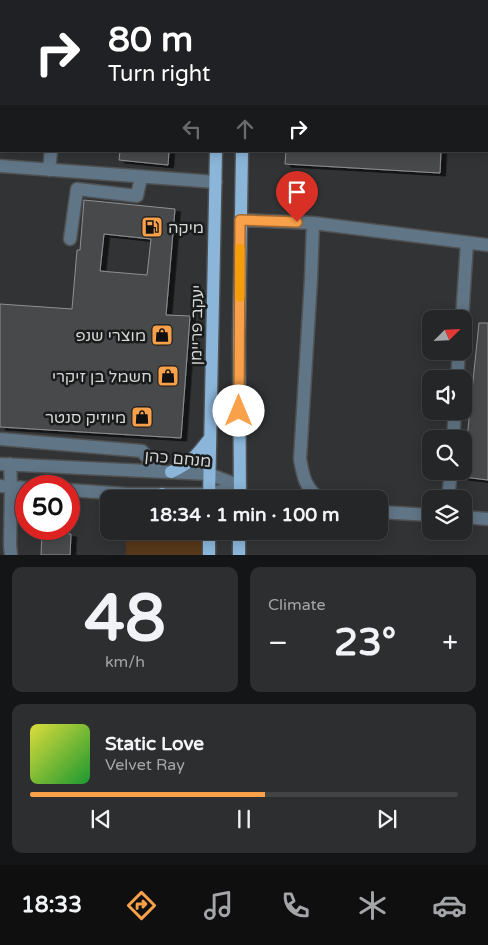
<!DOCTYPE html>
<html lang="en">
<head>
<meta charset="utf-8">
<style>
	:root { --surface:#252628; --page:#2d2e30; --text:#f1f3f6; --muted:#a3a5a8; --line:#424345; --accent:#f8a14a }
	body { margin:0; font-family:"Varela Round","Noto Sans Hebrew",sans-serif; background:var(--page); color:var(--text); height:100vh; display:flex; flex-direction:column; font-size:19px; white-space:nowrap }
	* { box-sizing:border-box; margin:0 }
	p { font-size:16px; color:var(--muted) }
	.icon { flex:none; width:28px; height:28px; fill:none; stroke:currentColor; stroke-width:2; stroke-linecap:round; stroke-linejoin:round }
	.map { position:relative; height:555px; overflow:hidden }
	.sheet { display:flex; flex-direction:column; gap:12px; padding:12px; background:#141516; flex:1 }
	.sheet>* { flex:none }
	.banner { position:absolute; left:0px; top:0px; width:489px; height:152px; box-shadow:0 2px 12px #0003,0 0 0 1px var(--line); background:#202124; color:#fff; overflow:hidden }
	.needle { width:32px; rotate:66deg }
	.fabs { position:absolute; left:422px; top:310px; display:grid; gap:10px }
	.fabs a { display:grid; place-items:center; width:50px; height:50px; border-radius:10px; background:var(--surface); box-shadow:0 2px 12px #0003,0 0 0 1px var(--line); font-size:25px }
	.speed { position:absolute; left:15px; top:475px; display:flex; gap:10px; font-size:25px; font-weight:700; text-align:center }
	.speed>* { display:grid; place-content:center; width:65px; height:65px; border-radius:50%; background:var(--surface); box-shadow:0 2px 12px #0003,0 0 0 1px var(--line); line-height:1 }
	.speed .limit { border:8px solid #d22; background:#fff; color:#111 }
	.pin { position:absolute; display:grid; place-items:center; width:42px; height:42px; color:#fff; margin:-51px -21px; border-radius:50% 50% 50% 0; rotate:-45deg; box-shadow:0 0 5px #0007 }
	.pin .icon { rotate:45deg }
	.me { position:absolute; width:55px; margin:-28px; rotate:0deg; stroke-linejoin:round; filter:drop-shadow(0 0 4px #0008) }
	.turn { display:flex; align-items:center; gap:18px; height:105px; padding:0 25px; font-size:22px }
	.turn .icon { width:65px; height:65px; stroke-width:2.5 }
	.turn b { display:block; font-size:35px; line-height:42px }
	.lanes { display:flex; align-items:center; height:48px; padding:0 25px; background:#0003; justify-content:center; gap:25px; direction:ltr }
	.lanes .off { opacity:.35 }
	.big { font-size:38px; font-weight:700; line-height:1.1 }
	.sheet .card { flex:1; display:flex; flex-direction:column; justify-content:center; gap:8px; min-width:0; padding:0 18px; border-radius:10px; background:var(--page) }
	.sheet .dial { align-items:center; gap:0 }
	.dial b { font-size:65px; line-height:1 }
	.song { display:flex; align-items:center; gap:15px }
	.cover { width:60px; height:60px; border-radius:8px; background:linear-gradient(135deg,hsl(60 70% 55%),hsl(130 70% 35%)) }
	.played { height:5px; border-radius:2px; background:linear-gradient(90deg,var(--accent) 55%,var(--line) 55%) }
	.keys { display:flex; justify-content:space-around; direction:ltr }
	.heat { display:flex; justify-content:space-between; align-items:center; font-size:28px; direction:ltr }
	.sheet .tiles { flex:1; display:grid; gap:12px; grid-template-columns:1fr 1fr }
	.card:last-child { grid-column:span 2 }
	.trip { position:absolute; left:100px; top:490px; width:288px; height:50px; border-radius:10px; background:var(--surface); box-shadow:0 2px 12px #0003,0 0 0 1px var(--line); font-weight:700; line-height:50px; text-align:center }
	.dock { display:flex; height:80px; justify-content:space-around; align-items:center; background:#0f0f10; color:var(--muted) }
	.dock .icon { width:35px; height:35px }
	.dock .active { color:var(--accent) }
	.dock b { font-size:22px; color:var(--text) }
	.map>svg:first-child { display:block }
</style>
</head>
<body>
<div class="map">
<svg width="488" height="555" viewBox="0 0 488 555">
	<defs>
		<filter id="shadow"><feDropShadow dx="5.5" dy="3" stdDeviation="0" flood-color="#0009"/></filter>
	</defs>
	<rect width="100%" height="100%" fill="#313335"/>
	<path fill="#563719" d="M 126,531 L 209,531 L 209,555 L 126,555 Z"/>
	<path fill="#474a4c" stroke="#8e9093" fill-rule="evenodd" filter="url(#shadow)" d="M 120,151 L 169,151 L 168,165 L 119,160 Z
		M 286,151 L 441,151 L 440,173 L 285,164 Z
		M 84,200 L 175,209 L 166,315 L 190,316 L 181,438 L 0,427 L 0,304 L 72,309 L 77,250 L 80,250 ZM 104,234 L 151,239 L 147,275 L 100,271 Z
		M 479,323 L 488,323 L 488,480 L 463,477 Z
		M 42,532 L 71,534 L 70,555 L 41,555 Z"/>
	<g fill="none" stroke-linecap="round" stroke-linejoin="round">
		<g stroke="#4f5152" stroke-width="15">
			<path id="minor" d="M 64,1 L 64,0
				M 0,166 L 216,182
				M 49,170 L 51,151
				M 241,220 L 313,223 L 488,245
				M 313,223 L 311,279 L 300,459 C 303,476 305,489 321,499
				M 70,239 L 77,189 L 137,196 L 141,177
				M 462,319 L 467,243
				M 457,379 L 459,351
				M 0,439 L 142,451 L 158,471
				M 453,439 L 455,411
				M 0,464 L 209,474 L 240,486
				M 10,464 L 11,487 L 10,545 L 11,555
				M 0,486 L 26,488
				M 69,490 L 127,494 L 209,494 L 240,486
				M 448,499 L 451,471
				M 379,512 L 431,515
				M 464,517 L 488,519"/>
		</g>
		<g stroke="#4f5152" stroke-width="15">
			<path id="major" d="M 217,1 L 217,0
				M 248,1 L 248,0
				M 171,472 C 191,463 197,455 210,438
				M 162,494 L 168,499
				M 209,499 L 216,151
				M 240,499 L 239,338 L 242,151
				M 209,555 L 209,531
				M 239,555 L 239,531"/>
		</g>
		<use href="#minor" stroke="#607586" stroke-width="12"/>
		<use href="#major" stroke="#8bb6da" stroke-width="12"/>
	</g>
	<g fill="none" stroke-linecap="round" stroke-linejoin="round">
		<g stroke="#a16930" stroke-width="12">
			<path id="route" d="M 239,411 L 240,220 L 297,222"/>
		</g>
		<use href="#route" stroke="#f8a14a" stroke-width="9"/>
		<path stroke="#f59e0b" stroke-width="9" d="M 240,297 L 240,248"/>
	</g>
	<defs>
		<g id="fuel-square" transform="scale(1.125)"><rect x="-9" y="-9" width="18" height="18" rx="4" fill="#f8a14a" stroke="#1a1b1b"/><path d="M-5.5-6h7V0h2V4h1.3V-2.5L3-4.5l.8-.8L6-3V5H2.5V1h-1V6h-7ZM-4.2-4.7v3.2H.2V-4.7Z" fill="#111"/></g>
		<g id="shop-square" transform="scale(1.125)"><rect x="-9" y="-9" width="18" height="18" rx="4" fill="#f8a14a" stroke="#1a1b1b"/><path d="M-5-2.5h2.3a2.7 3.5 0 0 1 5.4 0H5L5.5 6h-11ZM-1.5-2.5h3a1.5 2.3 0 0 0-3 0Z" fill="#111"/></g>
	</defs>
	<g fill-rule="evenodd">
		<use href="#fuel-square" x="152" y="227"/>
		<use href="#shop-square" x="162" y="335"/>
		<use href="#shop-square" x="168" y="376"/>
		<use href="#shop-square" x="142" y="417"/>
	</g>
	<g text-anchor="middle" stroke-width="5" stroke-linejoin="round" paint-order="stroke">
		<g font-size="16" fill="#d5d7d8" stroke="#1a1b1b" text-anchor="end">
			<text x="168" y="233" text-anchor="start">מיקה</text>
			<text x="146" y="341">מוצרי שנפ</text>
			<text x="152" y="382">חשמל בן זיקרי</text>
			<text x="126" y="423">מיוזיק סנטר</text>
		</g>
		<g font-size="16" fill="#d5d7d8" stroke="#1a1b1b">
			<text transform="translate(196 325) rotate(-89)" y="6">יעקב פריימן</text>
			<text transform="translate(178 458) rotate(5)" y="6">מנחם כהן</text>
		</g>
	</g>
</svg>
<div class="fabs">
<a><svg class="needle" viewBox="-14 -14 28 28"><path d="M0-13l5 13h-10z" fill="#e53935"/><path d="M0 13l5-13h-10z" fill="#a3a5a8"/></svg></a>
<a><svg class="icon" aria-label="sound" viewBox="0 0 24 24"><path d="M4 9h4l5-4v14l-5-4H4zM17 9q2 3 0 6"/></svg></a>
<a><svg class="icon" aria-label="search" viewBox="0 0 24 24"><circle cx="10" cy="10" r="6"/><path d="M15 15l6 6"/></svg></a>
<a><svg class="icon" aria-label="layers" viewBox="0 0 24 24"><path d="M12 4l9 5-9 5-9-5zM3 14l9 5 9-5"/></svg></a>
</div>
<div class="speed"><div class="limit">50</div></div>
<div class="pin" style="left:297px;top:222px;background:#d93025"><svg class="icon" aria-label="arrive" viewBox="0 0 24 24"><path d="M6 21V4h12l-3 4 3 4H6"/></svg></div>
<svg class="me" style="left:239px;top:411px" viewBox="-20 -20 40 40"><circle r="19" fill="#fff"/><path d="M0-13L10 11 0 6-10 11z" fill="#f8a14a"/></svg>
<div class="trip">18:34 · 1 min · 100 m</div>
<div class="banner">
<div class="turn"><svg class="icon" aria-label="right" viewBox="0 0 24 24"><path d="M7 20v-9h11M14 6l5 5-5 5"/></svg><div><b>80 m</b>Turn right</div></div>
<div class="lanes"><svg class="icon off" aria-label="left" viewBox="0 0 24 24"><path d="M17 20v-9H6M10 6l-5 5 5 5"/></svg><svg class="icon off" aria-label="ahead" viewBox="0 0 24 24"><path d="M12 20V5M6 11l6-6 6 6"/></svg><svg class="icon" aria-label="right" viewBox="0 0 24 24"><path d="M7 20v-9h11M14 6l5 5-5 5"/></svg></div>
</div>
</div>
<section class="sheet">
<div class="tiles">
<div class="card dial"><b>48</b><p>km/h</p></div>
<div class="card"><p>Climate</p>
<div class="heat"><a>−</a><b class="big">23°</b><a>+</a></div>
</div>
<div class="card">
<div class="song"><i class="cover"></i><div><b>Static Love</b><p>Velvet Ray</p></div></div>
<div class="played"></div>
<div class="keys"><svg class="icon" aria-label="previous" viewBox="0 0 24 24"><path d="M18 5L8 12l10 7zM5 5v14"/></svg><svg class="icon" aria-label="pause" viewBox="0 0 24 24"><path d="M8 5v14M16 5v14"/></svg><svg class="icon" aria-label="next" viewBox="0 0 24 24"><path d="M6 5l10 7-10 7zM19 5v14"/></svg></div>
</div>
</div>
</section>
<nav class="dock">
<b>18:33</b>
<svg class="icon active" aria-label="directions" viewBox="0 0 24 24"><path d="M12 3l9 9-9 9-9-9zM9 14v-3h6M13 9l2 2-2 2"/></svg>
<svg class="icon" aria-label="music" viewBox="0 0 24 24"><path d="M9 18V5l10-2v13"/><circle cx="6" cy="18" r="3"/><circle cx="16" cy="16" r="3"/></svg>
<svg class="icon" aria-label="phone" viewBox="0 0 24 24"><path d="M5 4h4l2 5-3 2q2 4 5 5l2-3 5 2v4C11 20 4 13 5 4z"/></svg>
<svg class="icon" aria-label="climate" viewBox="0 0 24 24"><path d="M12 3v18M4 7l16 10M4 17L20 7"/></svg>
<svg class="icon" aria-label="car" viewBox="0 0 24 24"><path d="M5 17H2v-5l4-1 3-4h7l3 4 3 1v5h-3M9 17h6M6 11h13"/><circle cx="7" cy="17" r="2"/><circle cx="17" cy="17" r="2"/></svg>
</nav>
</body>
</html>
